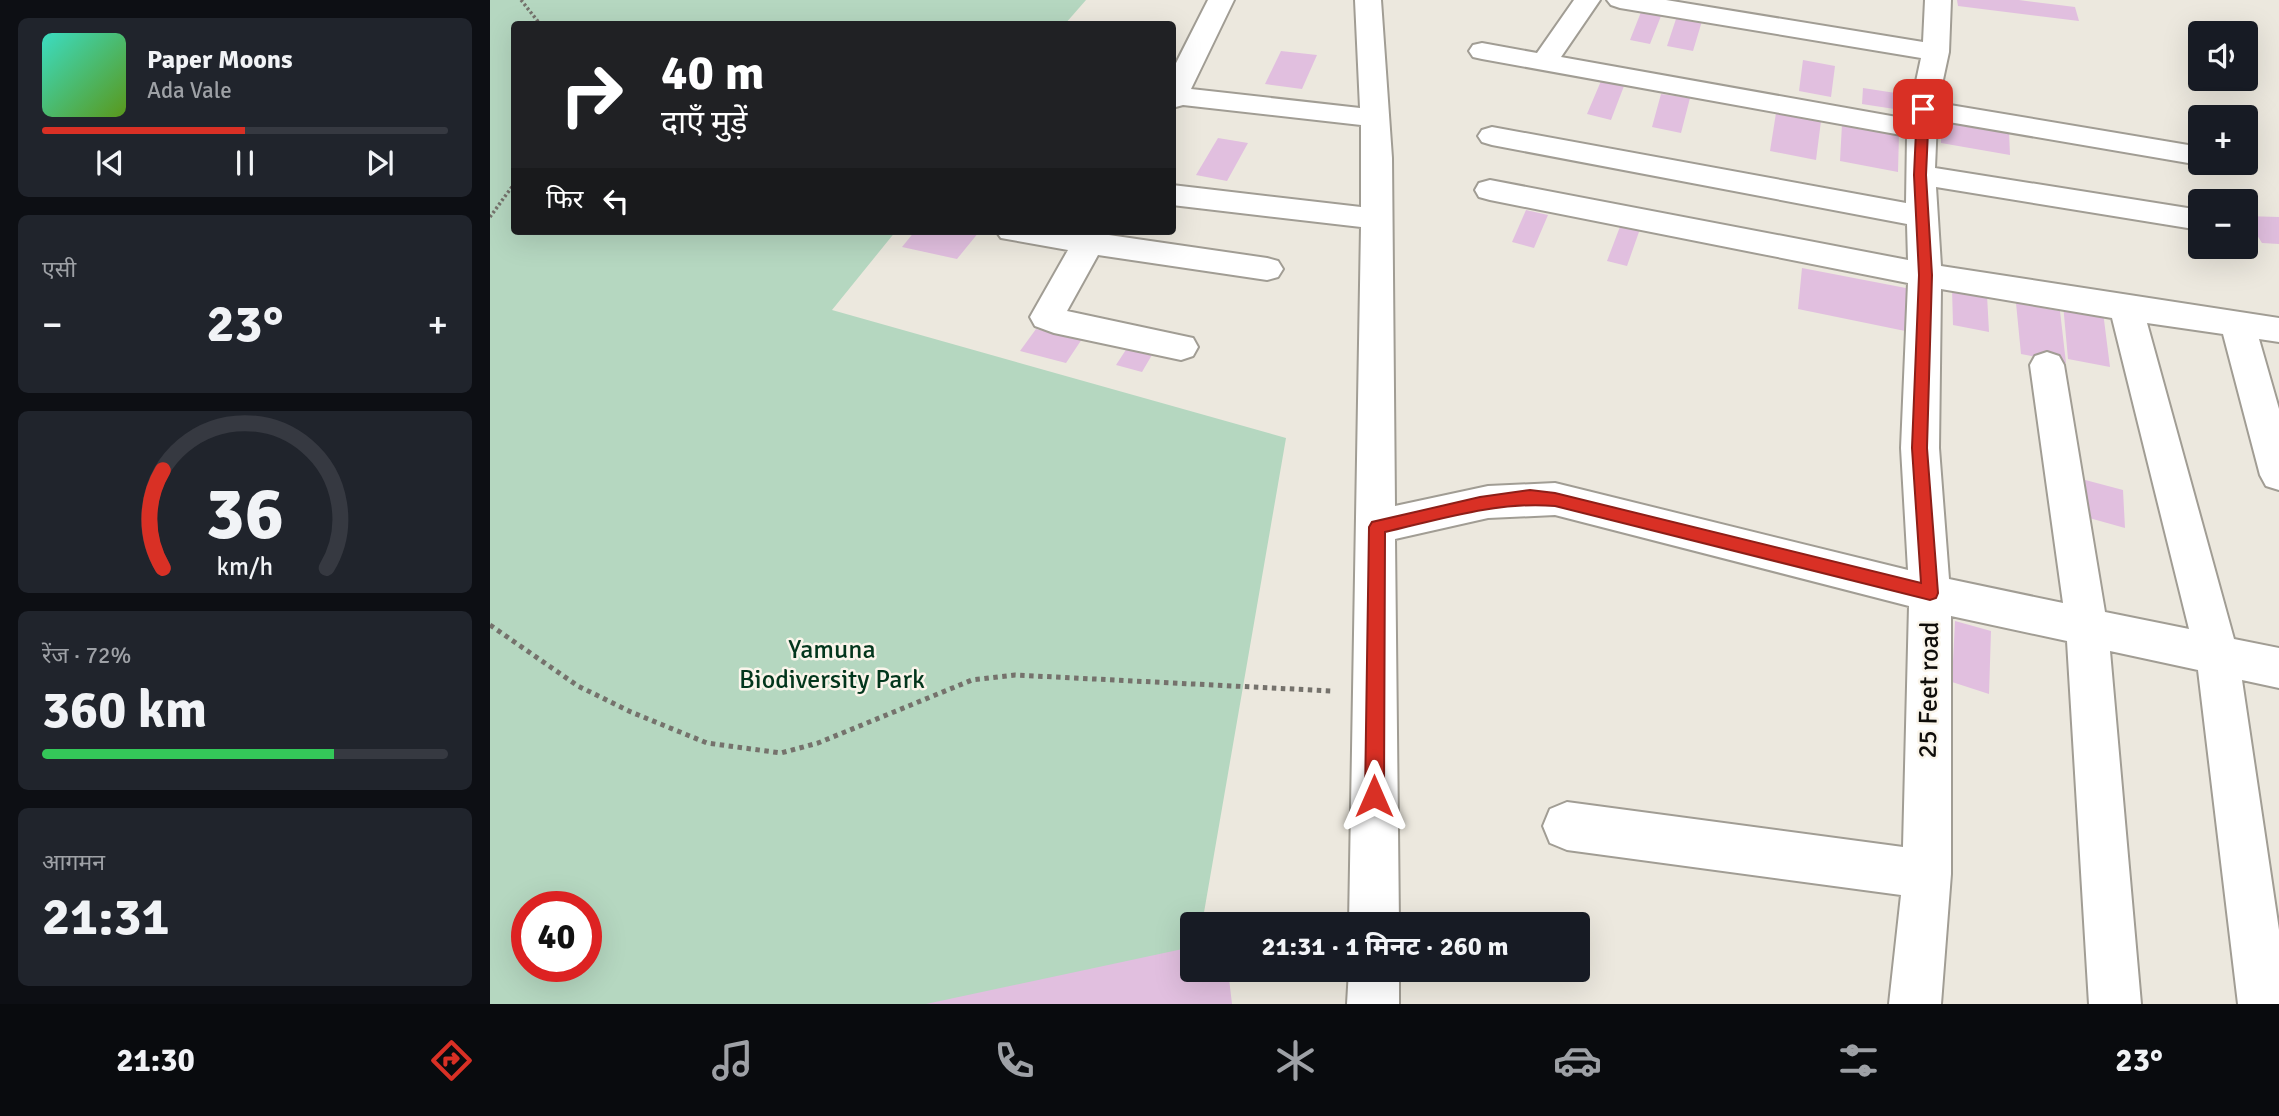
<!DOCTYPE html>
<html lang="hi">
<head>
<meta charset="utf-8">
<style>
	:root { --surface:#171b24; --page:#20242c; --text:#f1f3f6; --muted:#9ea1a6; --line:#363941; --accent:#d93025 }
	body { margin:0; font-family:Signika,"Noto Sans Devanagari",sans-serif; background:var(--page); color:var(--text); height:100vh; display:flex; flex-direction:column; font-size:26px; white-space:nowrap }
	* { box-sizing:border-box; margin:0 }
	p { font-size:23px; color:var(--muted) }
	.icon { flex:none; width:38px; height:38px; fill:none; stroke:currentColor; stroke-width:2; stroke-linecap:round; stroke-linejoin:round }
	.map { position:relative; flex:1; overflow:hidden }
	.sheet { display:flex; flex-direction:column; gap:18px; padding:18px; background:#0d0f14; width:490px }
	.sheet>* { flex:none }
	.hud { position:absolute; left:21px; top:21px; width:665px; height:214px; border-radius:7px; box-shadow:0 7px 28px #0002; background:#202124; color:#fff; overflow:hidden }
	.controls { position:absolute; left:1698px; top:21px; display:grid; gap:14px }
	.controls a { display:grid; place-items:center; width:70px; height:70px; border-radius:7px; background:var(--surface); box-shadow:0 7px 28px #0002; font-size:35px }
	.speed { position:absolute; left:21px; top:891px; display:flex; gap:14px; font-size:35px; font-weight:700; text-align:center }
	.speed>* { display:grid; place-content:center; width:91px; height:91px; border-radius:50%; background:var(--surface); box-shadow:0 7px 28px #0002; line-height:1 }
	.speed .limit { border:10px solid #d22; background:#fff; color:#111 }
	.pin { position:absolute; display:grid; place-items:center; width:60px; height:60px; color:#fff; margin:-30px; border-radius:14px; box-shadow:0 4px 10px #0006 }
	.me { position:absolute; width:77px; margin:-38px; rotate:0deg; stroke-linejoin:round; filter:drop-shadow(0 0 5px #0008) }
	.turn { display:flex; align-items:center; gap:24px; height:147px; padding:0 35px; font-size:32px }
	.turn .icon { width:91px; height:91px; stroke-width:2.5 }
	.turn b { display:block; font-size:49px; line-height:60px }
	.then { display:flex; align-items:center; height:66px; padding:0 35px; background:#0003; gap:14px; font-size:26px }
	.big { font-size:52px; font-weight:700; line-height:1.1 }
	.sheet .card { flex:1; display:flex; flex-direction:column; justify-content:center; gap:10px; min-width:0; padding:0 24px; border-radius:10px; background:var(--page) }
	.sheet .dial { align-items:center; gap:0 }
	.dial svg { height:182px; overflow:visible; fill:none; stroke:var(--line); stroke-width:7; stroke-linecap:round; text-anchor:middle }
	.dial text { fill:var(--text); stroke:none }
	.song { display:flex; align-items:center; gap:21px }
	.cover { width:84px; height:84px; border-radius:10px; background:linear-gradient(135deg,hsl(170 70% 55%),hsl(90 70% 35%)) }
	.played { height:7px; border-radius:4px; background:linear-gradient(90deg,var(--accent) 50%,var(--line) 50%) }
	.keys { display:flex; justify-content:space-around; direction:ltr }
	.heat { display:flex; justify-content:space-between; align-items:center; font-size:38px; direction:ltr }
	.charge { height:10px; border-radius:5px; background:linear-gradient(90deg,#34c759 72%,var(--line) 0) }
	.trip { position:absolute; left:690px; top:912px; width:410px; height:70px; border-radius:7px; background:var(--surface); box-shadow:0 7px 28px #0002; font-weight:700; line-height:70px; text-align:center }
	.tabs { display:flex; height:112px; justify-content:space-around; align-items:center; background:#090b0e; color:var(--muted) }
	.tabs .icon { width:49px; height:49px }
	.tabs .on { color:var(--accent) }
	.tabs b { font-size:32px; color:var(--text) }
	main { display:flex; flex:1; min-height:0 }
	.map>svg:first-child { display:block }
</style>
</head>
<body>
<main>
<section class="sheet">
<div class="card">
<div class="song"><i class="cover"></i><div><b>Paper Moons</b><p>Ada Vale</p></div></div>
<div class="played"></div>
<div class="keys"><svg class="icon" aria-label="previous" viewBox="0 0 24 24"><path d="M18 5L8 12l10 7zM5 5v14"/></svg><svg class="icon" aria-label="pause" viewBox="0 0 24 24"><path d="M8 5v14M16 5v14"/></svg><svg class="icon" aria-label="next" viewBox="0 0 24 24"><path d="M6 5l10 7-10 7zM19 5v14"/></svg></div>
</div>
<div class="card"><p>एसी</p>
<div class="heat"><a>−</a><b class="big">23°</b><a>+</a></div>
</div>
<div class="card dial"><svg viewBox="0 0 100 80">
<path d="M14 69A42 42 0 1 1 86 69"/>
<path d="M14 69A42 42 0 0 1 14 26" stroke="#d93025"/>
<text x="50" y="56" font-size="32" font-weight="700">36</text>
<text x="50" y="72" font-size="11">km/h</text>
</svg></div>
<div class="card"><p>रेंज · 72%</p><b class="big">360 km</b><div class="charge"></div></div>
<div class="card"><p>आगमन</p><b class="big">21:31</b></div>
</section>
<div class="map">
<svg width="1789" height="1004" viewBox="0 0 1789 1004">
	<rect width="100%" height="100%" fill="#ece8de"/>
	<path fill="#b5d7c0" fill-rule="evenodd" d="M 0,0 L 596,0 L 575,24 L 24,24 L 24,231 L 406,231 L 342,310 L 796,438 L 712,924 L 702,924 L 702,970 L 704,970 L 698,1004 L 0,1004 ZM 37,906 L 96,906 L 96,966 L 37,966 Z"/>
	<path fill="#e1bfdf" d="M 1467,0 L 1529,0 L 1585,7 L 1589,21 L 1468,6 Z
		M 1151,12 L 1171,16 L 1160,44 L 1140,40 Z
		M 1187,16 L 1212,21 L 1203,51 L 1177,46 Z
		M 791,51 L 827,55 L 812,89 L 775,84 Z
		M 1313,60 L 1345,66 L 1341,97 L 1309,91 Z
		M 1111,81 L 1134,86 L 1121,120 L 1097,114 Z
		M 1373,88 L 1412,94 L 1411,110 L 1372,104 Z
		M 1171,94 L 1200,98 L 1191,133 L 1162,127 Z
		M 1286,113 L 1331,121 L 1326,160 L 1280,151 Z
		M 1451,120 L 1519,131 L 1520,155 L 1451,143 Z
		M 1352,124 L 1409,134 L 1408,172 L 1350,161 Z
		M 728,138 L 758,143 L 737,181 L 706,175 Z
		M 1036,210 L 1058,215 L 1044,248 L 1022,242 Z
		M 1755,216 L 1789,217 L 1789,244 L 1772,243 Z
		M 1131,224 L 1150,229 L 1137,266 L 1117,261 Z
		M 425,231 L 485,231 L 489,232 L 467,259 L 412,247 Z
		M 1312,268 L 1421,289 L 1420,332 L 1308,309 Z
		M 1462,288 L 1497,295 L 1499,332 L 1463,325 Z
		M 1526,303 L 1570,311 L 1576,363 L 1531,354 Z
		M 1573,304 L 1613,312 L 1620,367 L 1578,359 Z
		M 563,325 L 596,333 L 576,363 L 530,351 L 546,329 L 558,332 Z
		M 641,342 L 666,348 L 652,372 L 626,365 Z
		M 1584,477 L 1633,490 L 1635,528 L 1585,514 Z
		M 1465,621 L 1501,631 L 1499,694 L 1462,682 Z
		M 702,947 L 702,970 L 738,970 L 742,1004 L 436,1004 Z"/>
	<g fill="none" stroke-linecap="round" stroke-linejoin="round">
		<g stroke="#a19d94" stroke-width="4">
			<path id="minor" d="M 718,0 L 744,0 L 701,89 L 870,108 L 865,0 L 891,0 L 902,158 L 905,506 L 998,486 L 1065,483 L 1418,570 L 1411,448 L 1418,283 L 1000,200 L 989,197 L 985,190 L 989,183 L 1000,180 L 1418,260 L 1417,224 L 1002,145 L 992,142 L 988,136 L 992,130 L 1002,127 L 1416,203 L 1417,136 L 992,59 L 983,57 L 979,51 L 983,45 L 992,43 L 1047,53 L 1084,0 L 1110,0 L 1071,57 L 1418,119 L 1431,58 L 1130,8 L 1121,5 L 1117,0 L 1176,0 L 1433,42 L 1435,0 L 1461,0 L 1459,52 L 1448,103 L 1710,147 L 1710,163 L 1720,163 L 1710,165 L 1447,120 L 1445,168 L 1710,210 L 1710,230 L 1446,187 L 1451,266 L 1789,318 L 1789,342 L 1769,339 L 1789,409 L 1789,490 L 1776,486 L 1770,475 L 1733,334 L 1657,323 L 1744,639 L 1789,648 L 1789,688 L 1752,680 L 1789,930 L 1789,1004 L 1748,1004 L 1708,670 L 1620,651 L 1651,1004 L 1599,1004 L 1577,641 L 1461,616 L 1461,874 L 1451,1004 L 1399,1004 L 1411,895 L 1077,850 L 1060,843 L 1053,826 L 1060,809 L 1077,802 L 1413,847 L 1419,606 L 1065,515 L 998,518 L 905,539 L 909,924 L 859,924 L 871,227 L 682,205 L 682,185 L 871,207 L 871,125 L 693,105 L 682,108 L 682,71 ZM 1451,289 L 1622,318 L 1699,629 L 1615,612 L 1574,365 L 1569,356 L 1557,352 L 1545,356 L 1540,365 L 1573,603 L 1459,579 L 1449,448 Z
				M 506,231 L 621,231 L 619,235 L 777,258 L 788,261 L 793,269 L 788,277 L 777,280 L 608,255 L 577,311 L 703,338 L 708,347 L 703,356 L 691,360 L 564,333 L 545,326 L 540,317 L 578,250 L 511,238 Z
				M 859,970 L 909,970 L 909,1004 L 857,1004 Z"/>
		</g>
		<path stroke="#75726c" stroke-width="3.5" stroke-dasharray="2.5 2.5" stroke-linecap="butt" d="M 31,0 L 50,24
			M 0,217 L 24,184"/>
		<path stroke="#75726c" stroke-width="5" stroke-dasharray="4.5 4.5" stroke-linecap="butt" d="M 0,625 L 88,686 L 141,712 L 217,743 L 291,753 L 328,743 L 482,680 L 525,675 L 842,691"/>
		<use href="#minor" fill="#fff" fill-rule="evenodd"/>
	</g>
	<path fill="#d93025" stroke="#8d1f18" stroke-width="2" d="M 1433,105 L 1439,109 L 1436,175 L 1442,275 L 1437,448 L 1448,593 L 1446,598 L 1440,600 L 1065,506 C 1008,501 951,519 895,532 L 894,796 L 891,803 L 884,806 L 878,803 L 875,796 L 879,527 L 882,522 L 990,497 L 1040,490 L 1065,493 L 1431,583 L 1422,448 L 1429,275 L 1424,175 L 1427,109 Z"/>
	<g text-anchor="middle" stroke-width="5" stroke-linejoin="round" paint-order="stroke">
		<g font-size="26" fill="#02361c" stroke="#faf5eb">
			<text x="342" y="658">Yamuna<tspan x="342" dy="30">Biodiversity Park</tspan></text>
		</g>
		<g font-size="26" fill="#0f0d0a" stroke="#faf5eb">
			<text transform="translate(1438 690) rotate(-89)" y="9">25 Feet road</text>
		</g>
	</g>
</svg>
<div class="controls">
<a><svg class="icon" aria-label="sound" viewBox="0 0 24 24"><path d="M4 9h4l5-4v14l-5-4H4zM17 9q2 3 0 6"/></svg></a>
<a>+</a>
<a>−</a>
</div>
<div class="speed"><div class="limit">40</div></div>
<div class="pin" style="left:1433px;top:109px;background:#d93025"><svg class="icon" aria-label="arrive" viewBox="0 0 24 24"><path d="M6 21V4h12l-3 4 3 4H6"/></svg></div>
<svg class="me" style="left:884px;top:796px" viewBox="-20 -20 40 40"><path d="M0-17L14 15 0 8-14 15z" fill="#d93025" stroke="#fff" stroke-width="4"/></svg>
<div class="trip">21:31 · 1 मिनट · 260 m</div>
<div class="hud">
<div class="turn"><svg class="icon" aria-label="right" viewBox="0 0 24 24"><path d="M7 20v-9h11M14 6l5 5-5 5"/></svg><div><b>40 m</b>दाएँ मुड़ें</div></div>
<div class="then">फिर<svg class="icon" aria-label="left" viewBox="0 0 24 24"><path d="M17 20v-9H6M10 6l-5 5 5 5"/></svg></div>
</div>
</div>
</main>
<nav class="tabs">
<b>21:30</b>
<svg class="icon on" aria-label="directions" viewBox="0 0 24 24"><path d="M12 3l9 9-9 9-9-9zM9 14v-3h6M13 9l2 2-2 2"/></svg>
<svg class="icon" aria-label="music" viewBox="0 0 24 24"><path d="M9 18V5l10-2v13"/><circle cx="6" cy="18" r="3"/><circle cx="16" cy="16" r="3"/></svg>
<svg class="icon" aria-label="phone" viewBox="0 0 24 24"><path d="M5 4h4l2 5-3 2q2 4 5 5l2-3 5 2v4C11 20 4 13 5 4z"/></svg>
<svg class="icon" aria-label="climate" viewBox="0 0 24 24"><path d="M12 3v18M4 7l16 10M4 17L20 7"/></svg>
<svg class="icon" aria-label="car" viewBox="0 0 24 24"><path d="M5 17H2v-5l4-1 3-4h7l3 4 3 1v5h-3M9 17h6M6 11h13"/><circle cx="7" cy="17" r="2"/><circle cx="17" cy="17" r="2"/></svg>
<svg class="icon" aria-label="filters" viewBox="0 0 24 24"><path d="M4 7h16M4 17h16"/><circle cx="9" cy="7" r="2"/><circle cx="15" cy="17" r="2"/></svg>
<b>23°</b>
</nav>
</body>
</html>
